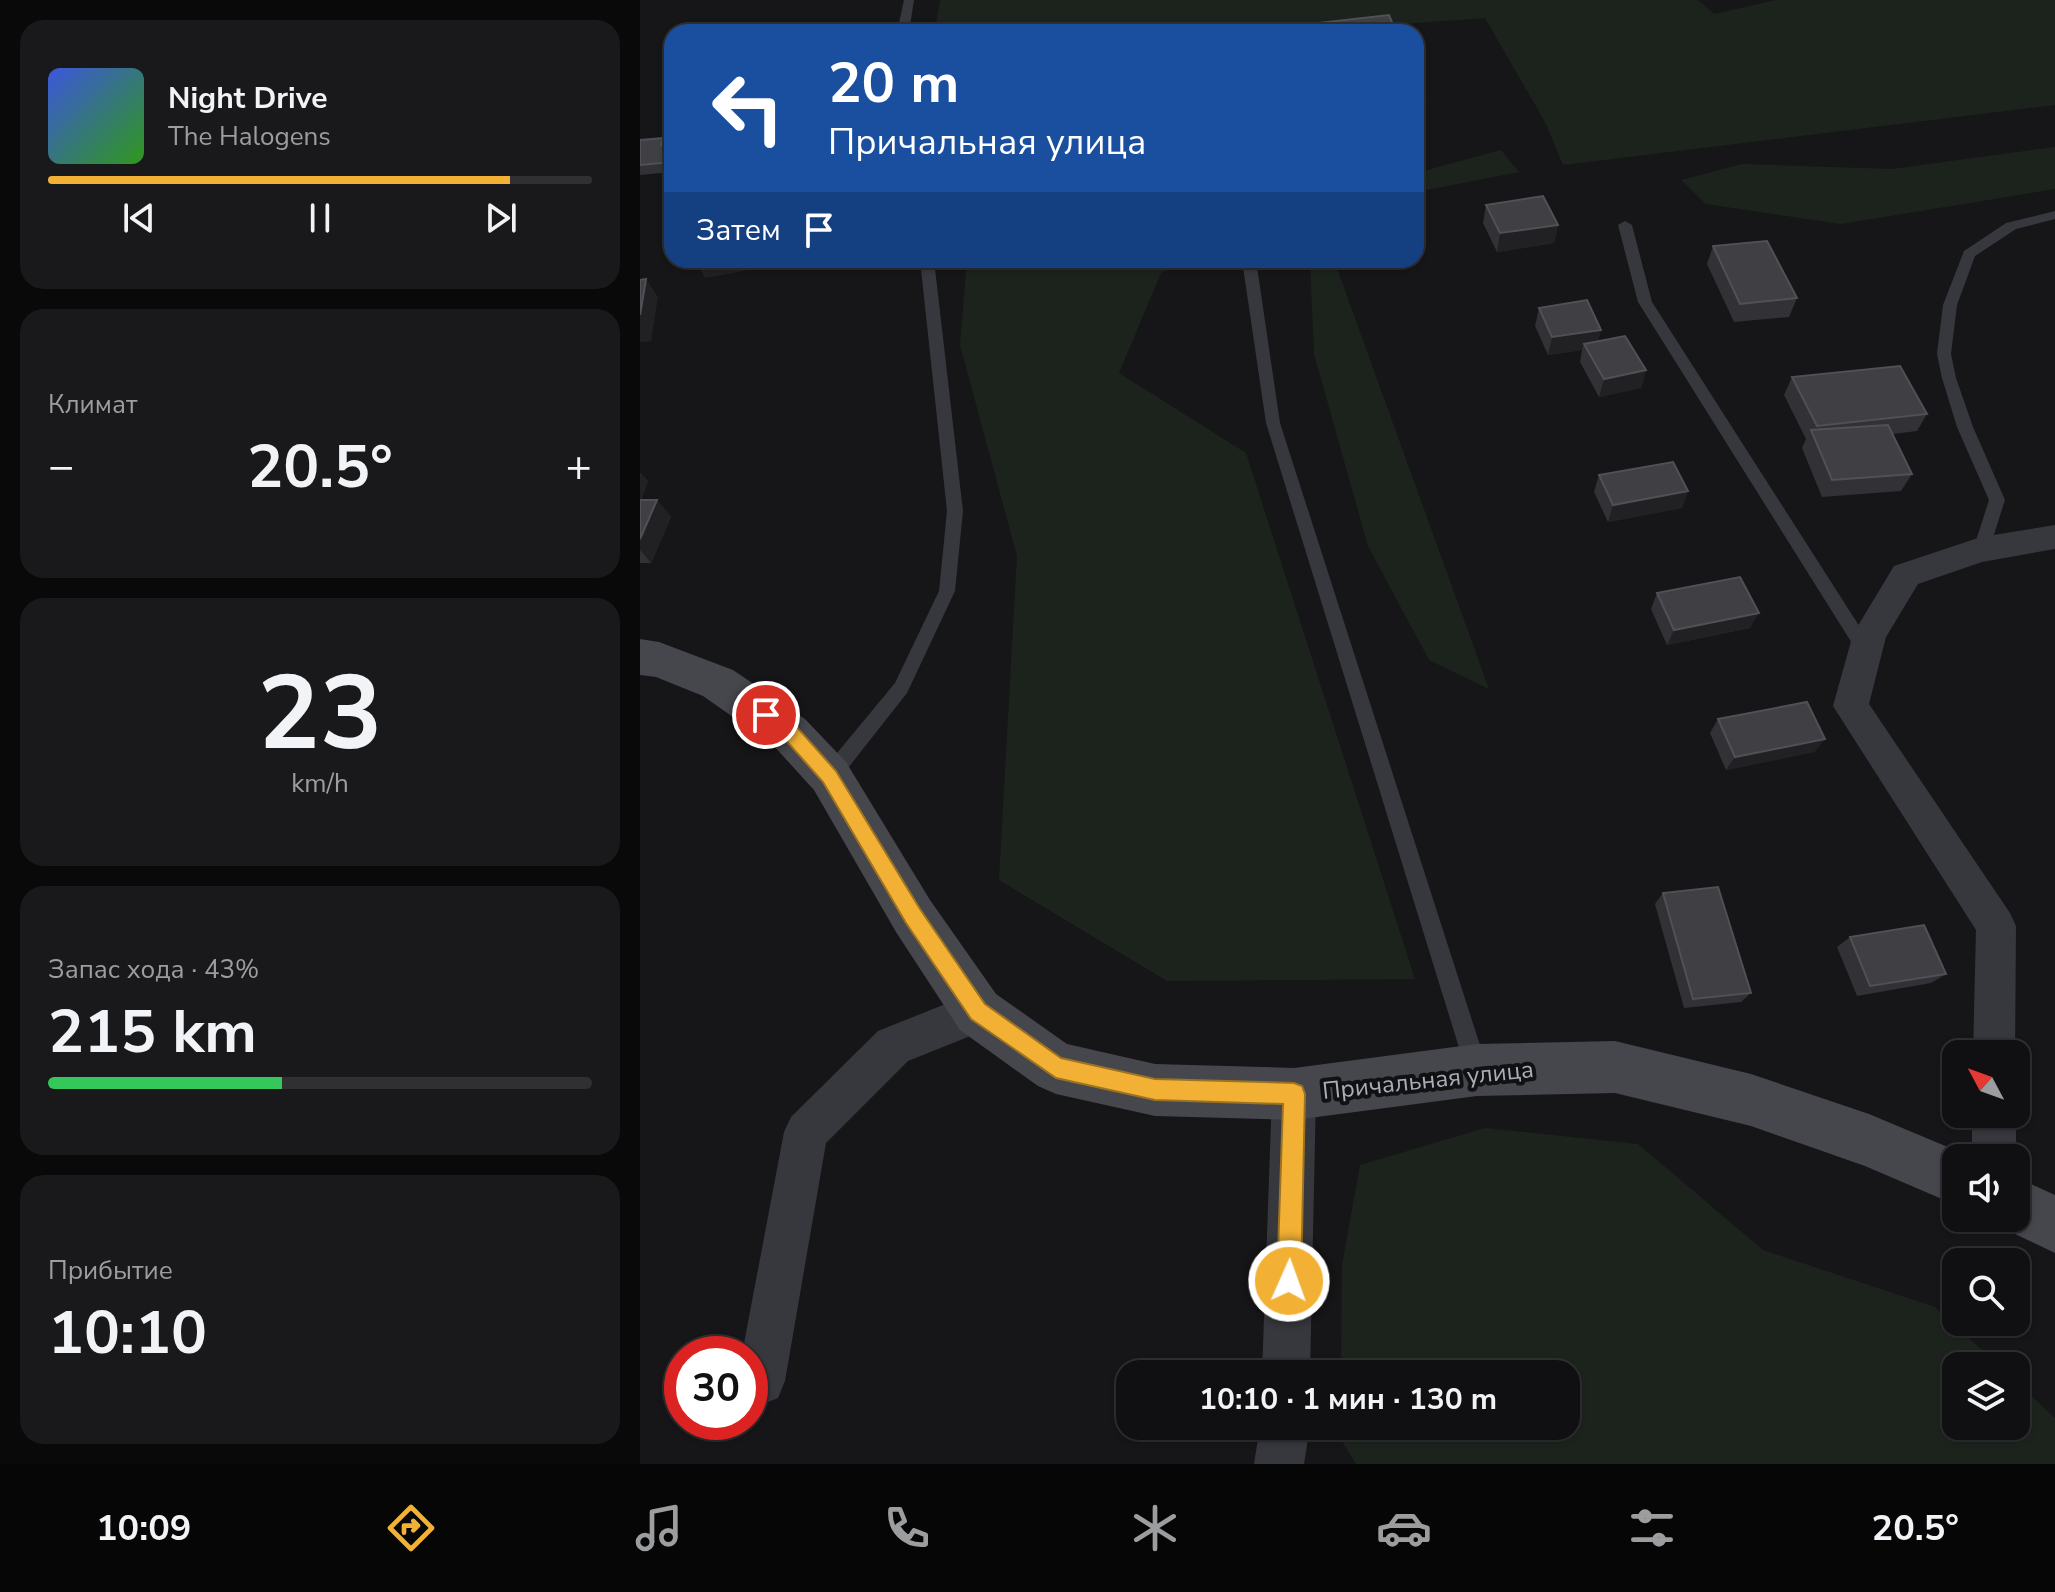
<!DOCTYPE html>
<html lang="ru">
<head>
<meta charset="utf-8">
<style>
	:root { --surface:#101012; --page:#19191b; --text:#f1f3f6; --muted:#9c9d9f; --line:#303032; --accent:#f2b134 }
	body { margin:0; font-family:"Nunito Sans",sans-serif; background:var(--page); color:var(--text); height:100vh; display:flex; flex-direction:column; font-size:30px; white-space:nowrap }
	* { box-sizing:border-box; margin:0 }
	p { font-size:26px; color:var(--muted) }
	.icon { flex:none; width:44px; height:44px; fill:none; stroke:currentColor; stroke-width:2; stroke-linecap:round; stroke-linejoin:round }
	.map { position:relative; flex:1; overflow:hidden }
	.sheet { display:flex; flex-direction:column; gap:20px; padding:20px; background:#09090a; width:640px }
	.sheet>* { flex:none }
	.hud { position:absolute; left:24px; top:24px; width:760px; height:244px; border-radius:24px; box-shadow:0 2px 6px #0004,0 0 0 2px var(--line); background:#1a4fa0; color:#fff; overflow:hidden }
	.needle { width:52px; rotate:311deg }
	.controls { position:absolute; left:1302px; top:1040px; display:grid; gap:16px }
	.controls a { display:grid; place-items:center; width:88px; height:88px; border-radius:16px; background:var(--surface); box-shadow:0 2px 6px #0004,0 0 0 2px var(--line); font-size:40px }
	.speed { position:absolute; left:24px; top:1336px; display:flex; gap:16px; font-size:40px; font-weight:700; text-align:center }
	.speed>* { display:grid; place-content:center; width:104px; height:104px; border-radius:50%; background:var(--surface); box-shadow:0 2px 6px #0004,0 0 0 2px var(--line); line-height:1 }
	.speed .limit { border:12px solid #d22; background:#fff; color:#111 }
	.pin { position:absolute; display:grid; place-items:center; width:68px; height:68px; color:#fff; margin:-34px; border:4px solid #fff; border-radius:50%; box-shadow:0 2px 8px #0007 }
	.me { position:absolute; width:88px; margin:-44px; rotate:2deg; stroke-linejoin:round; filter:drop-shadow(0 0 6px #0008) }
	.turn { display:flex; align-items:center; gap:28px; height:168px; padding:0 32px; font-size:36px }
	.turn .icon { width:104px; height:104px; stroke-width:2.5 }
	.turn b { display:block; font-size:56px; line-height:68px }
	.then { display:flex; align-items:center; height:76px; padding:0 32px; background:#0003; gap:16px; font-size:30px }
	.big { font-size:60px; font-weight:700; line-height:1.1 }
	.sheet .card { flex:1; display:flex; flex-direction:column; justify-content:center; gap:12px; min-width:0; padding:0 28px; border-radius:24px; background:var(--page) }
	.sheet .dial { align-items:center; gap:0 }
	.dial b { font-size:104px; line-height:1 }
	.song { display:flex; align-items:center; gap:24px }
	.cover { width:96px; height:96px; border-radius:12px; background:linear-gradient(135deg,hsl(230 70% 55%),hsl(110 70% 35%)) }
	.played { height:8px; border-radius:4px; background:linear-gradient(90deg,var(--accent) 85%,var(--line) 85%) }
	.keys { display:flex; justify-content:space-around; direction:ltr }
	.heat { display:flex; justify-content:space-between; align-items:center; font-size:44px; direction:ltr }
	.charge { height:12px; border-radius:6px; background:linear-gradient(90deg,#34c759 43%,var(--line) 0) }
	.trip { position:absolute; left:476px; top:1360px; width:464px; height:80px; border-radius:24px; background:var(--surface); box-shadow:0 2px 6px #0004,0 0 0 2px var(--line); font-weight:700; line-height:80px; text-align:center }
	.tab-bar { display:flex; height:128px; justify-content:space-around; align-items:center; background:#060607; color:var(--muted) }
	.tab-bar .icon { width:56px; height:56px }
	.tab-bar .current { color:var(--accent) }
	.tab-bar b { font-size:36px; color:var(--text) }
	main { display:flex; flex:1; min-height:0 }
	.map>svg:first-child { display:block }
</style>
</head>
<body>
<main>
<section class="sheet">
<div class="card">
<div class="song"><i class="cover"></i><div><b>Night Drive</b><p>The Halogens</p></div></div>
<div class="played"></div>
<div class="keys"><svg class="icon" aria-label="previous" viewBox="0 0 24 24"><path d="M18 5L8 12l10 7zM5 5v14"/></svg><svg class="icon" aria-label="pause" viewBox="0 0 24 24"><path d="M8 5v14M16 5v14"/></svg><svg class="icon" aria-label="next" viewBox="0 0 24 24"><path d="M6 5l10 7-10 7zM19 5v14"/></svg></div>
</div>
<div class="card"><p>Климат</p>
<div class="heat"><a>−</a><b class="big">20.5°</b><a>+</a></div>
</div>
<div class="card dial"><b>23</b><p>km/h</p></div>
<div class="card"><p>Запас хода · 43%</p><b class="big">215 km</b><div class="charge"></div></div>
<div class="card"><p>Прибытие</p><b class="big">10:10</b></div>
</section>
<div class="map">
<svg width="1415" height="1464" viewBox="0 0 1415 1464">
	<rect width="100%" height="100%" fill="#161618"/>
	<path fill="#1c231d" d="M 300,0 L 1058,0 L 1074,14 L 1136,0 L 1415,0 L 1415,105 L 923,165 L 905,122 L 845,18 L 656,32 L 295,32 Z
		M 1415,147 L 1415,189 L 1201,224 L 1066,204 L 1041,180 L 1102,164 L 1252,169 Z
		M 861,150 L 879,172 L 776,192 L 776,173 Z
		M 327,260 L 550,260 L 521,273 L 479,373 L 606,453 L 775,979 L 527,981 L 359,880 L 377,556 L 320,345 Z
		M 670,260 L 694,260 L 849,689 L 789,660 L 728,546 L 674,354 Z
		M 845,1128 L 998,1144 L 1123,1250 L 1295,1307 L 1359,1366 L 1316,1366 L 1316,1426 L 1376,1426 L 1376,1382 L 1415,1418 L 1415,1464 L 716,1464 L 700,1438 L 701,1426 L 926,1426 L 926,1374 L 701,1374 L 702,1265 L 720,1165 Z"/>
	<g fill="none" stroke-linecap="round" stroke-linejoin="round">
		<path fill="#37383d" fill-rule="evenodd" d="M 264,0 L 274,0 L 269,32 L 257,32 Z
			M 1415,211 L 1415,219 L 1376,229 L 1335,256 L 1317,305 L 1311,354 L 1316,378 L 1333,427 L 1365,500 L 1349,550 L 1341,556 L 1333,550 L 1349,500 L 1317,427 L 1302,378 L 1297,354 L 1303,305 L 1324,251 L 1366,223 Z
			M 985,221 L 992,225 L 1012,302 L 1232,646 L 1235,651 L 1232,656 L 1220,656 L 998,302 L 978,225 Z
			M 280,260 L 294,260 L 323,511 L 315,591 L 267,693 L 197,782 L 190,784 L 183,782 L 181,776 L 183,770 L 255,683 L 299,591 L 307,511 Z
			M 602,260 L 616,260 L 640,423 L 847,1067 L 844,1075 L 836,1078 L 828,1075 L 825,1067 L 626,423 Z"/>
		<path fill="#37383d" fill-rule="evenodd" d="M 1415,525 L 1415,549 L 1342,562 L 1278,584 L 1246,637 L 1229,704 L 1370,913 L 1376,926 L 1375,1054 L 1333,1054 L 1336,930 L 1193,706 L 1213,634 L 1254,566 L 1341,537 Z
			M 338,991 L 353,997 L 359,1012 L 353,1027 L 268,1061 L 186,1143 L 145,1381 L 138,1398 L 121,1405 L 110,1401 L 110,1354 L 102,1354 L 144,1132 L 151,1117 L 238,1031 Z
			M 654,1072 L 669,1079 L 676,1094 L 670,1374 L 622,1374 L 632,1094 L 639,1079 Z
			M 1332,1114 L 1376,1114 L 1376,1158 L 1332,1158 Z
			M 620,1426 L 670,1426 L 664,1464 L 614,1464 Z"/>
		<path fill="#45474d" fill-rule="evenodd" d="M 0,639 L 19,642 L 93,670 L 165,719 L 206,762 L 290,900 L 356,994 L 427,1044 L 515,1064 L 654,1068 L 837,1044 L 975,1041 L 1111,1074 L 1229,1114 L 1334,1158 L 1316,1158 L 1316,1205 L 1225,1166 L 1111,1126 L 975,1093 L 837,1096 L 654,1120 L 515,1116 L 416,1094 L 398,1086 L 320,1030 L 256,932 L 174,790 L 133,745 L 63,696 L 16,677 L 0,675 Z
			M 1376,1177 L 1415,1195 L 1415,1253 L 1356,1225 L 1354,1218 L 1376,1218 Z"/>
	</g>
	<path fill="#323236" d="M 776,80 L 785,102 L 783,137 L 776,138 Z
		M 0,140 L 32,146 L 32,172 L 0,175 Z
		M 846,205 L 918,225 L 914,243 L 857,252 L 843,223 Z
		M 1073,246 L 1157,298 L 1149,317 L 1094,322 L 1067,264 Z
		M 899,308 L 961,330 L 958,341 L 1006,370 L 1001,388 L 959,397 L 940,362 L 942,350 L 908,355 L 895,326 Z
		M 1152,377 L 1287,414 L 1277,431 L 1253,434 L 1272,474 L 1261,491 L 1182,497 L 1162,448 L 1166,439 L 1144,395 Z
		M 0,473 L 8,481 L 1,500 L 17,500 L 31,517 L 11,563 L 0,563 Z
		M 959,475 L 1048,491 L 1042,508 L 968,522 L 954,492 Z
		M 1017,593 L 1110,628 L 1027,645 L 1011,609 Z
		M 1078,719 L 1185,739 L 1174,752 L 1086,770 L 1070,733 Z
		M 1023,893 L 1111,993 L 1101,1002 L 1044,1008 L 1015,904 Z
		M 1210,937 L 1306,974 L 1291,983 L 1217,996 L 1197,947 Z"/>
	<path fill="#212124" d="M 918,225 L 914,243 L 857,252 L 860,233 Z
		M 55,260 L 125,260 L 125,267 L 65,278 Z
		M 6,279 L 18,297 L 11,341 L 0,342 L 0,315 Z
		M 961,330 L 956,348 L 944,344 L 942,350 L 908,355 L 912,337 Z
		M 1006,370 L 1001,388 L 959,397 L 964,379 Z
		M 1,473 L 8,481 L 0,504 L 0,476 Z
		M 1048,491 L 1042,508 L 968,522 L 973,505 Z
		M 17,500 L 31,517 L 11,563 L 0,550 L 0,539 Z
		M 1119,613 L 1110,628 L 1027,645 L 1034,630 Z
		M 1185,739 L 1174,752 L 1086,770 L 1095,757 Z"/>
	<path fill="#3f3f44" stroke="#4f5156" stroke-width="2" d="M 749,15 L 756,32 L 616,32 L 616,30 Z
		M 776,80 L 785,102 L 776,103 Z
		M 23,138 L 21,145 L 32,146 L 32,154 L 30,162 L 0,165 L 0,140 Z
		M 903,196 L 918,225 L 860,233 L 846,205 Z
		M 1127,241 L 1157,298 L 1100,304 L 1073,246 Z
		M 6,279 L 0,315 L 0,280 Z
		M 947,300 L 961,330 L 912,337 L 899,308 Z
		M 985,336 L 1006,370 L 964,379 L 944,344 Z
		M 1260,366 L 1287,414 L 1177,426 L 1152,377 Z
		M 1248,425 L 1272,474 L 1192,480 L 1171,430 Z
		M 1033,462 L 1048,491 L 973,505 L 959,475 Z
		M 0,500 L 17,500 L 0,539 Z
		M 1100,577 L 1119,613 L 1034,630 L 1017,593 Z
		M 1167,702 L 1185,739 L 1095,757 L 1078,719 Z
		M 1078,887 L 1111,993 L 1053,999 L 1023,893 Z
		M 1284,925 L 1306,974 L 1230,986 L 1210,937 Z"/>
	<path fill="#f2b134" stroke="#9d7322" stroke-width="2" d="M 126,708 L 156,726 L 196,771 L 280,909 L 345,1004 L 421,1058 L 515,1079 L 654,1083 L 662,1086 L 665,1094 L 661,1281 L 657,1289 L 649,1292 L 640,1289 L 637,1281 L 643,1104 L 515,1100 L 416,1078 L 331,1019 L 266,923 L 183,782 L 143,737 L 119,721 L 117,715 L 119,710 Z"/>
	<g text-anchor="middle" stroke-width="8" stroke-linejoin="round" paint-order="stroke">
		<g font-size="24" fill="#a8adb8" stroke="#111113">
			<text transform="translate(788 1080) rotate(-6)" y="8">Причальная улица</text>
		</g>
	</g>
</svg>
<div class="controls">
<a><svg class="needle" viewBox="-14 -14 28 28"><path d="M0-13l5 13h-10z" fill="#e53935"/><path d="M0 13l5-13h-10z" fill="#9c9d9f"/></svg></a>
<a><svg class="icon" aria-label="sound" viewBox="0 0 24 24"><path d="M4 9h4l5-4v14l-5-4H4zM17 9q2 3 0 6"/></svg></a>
<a><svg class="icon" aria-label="search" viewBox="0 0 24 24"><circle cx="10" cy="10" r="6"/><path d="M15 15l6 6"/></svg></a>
<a><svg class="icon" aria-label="layers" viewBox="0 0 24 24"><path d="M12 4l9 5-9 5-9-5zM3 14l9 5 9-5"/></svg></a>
</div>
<div class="speed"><div class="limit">30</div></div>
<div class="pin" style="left:126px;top:715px;background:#d93025"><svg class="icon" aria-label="arrive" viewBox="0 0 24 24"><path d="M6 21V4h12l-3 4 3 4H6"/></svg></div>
<svg class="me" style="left:649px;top:1281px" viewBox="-20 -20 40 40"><circle r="17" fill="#f2b134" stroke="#fff" stroke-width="3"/><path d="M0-11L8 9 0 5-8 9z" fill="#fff"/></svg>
<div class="trip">10:10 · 1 мин · 130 m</div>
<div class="hud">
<div class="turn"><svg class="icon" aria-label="left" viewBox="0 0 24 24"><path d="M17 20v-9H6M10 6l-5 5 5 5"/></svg><div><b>20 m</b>Причальная улица</div></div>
<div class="then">Затем<svg class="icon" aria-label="arrive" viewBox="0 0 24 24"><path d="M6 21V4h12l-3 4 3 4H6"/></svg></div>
</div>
</div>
</main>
<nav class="tab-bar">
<b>10:09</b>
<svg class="icon current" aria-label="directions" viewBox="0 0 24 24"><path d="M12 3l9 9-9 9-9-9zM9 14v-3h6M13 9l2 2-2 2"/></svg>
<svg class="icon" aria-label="music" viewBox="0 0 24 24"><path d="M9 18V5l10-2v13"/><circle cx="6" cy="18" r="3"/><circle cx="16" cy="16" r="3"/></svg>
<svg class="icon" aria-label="phone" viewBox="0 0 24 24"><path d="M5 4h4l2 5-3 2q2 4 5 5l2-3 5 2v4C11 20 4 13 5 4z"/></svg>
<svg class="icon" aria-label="climate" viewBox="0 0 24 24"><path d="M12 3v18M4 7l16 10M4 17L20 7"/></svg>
<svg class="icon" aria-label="car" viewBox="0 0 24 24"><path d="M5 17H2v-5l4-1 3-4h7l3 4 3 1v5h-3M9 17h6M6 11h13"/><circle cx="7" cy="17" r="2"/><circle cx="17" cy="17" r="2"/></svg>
<svg class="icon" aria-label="filters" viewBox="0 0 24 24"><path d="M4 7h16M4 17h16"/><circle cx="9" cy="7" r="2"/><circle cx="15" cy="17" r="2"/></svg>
<b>20.5°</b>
</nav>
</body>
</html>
